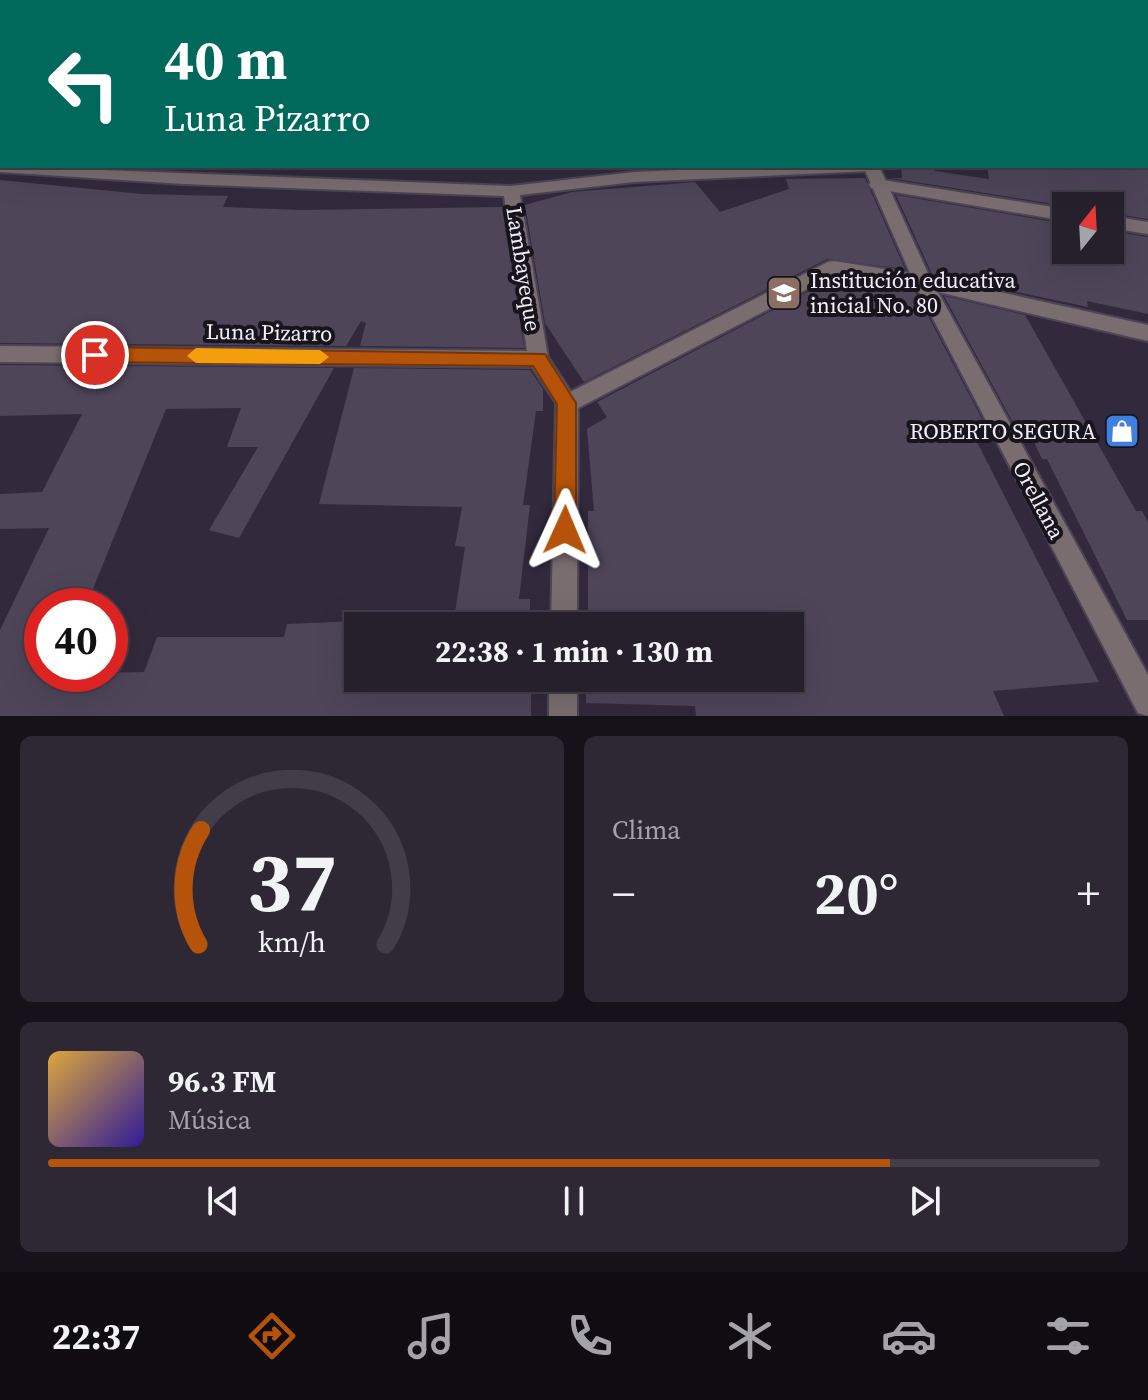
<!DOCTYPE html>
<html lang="es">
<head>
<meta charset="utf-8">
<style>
	:root { --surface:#26202d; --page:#2e2835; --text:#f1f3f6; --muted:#a4a3aa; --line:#423e49; --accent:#b45309 }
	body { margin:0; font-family:"Source Serif 4",serif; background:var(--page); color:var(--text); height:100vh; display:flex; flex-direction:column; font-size:30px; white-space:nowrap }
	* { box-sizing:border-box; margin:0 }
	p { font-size:26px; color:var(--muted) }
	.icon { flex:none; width:44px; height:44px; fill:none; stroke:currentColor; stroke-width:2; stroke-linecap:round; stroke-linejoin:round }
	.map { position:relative; height:716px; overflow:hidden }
	.drawer { display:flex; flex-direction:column; gap:20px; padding:20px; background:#151219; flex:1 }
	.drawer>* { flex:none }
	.hud { position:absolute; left:0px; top:0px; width:1148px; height:168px; box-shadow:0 8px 32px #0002,0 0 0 2px var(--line); background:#00695c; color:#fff; overflow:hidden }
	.needle { width:52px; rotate:18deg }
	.buttons { position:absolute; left:1052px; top:192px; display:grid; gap:16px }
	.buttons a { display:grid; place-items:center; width:72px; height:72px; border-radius:0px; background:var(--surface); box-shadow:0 8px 32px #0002,0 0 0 2px var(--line); font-size:40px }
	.speed { position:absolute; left:24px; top:588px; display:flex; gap:16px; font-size:40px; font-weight:700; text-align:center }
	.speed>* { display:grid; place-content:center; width:104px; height:104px; border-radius:50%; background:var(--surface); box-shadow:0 8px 32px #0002,0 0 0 2px var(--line); line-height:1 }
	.speed .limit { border:12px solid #d22; background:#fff; color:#111 }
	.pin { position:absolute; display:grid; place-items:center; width:68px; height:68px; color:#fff; margin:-34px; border:4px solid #fff; border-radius:50%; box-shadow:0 2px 8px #0007 }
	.me { position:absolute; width:88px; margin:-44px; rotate:1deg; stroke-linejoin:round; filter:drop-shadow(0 0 6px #0008) }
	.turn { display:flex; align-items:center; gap:28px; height:168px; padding:0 32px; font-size:36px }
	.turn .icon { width:104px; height:104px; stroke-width:2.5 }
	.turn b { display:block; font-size:56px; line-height:68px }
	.big { font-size:60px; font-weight:700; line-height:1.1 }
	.drawer .widget { flex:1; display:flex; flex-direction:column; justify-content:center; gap:12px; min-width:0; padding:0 28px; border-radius:12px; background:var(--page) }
	.drawer .dial { align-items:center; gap:0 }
	.dial svg { height:208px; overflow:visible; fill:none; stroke:var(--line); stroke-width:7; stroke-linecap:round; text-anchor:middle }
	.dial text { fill:var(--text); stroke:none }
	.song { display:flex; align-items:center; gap:24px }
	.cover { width:96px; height:96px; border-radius:12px; background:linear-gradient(135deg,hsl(40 70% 55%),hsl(250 70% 35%)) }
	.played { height:8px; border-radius:4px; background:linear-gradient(90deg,var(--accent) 80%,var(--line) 80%) }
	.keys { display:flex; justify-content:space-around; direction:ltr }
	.heat { display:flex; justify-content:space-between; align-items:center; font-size:44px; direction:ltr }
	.drawer .tiles { flex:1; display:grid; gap:20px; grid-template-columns:1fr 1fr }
	.widget:last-child { grid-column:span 2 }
	.trip { position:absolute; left:344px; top:612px; width:460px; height:80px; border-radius:0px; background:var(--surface); box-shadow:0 8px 32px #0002,0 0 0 2px var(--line); font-weight:700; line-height:80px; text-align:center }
	.menu { display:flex; height:128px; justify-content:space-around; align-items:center; background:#0f0d12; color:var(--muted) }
	.menu .icon { width:56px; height:56px }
	.menu .selected { color:var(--accent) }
	.menu b { font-size:36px; color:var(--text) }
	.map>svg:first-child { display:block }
</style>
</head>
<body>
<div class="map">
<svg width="1148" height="716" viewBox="0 0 1148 716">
	<rect width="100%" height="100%" fill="#322a3c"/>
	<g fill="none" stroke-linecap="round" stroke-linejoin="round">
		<path fill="#02162f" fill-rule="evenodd" d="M 0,93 L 2,93 L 2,119 L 0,119 Z
			M 1146,129 L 1148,130 L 1148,158 L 1146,157 Z"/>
	</g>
	<path fill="#4e4559" d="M 901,166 L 935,166 L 935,171 L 989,179 L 987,166 L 1148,168 L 1148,219 L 1110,213 L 1110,206 L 1066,206 L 890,178 L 902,178 Z
		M 865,178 L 905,269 L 827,259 L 584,382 L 545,323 L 525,205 L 572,192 L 695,182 L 720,212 L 789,189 L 786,179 Z
		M 0,180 L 142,194 L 228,196 L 223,207 L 302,210 L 503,207 L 524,348 L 360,346 L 366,323 L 361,321 L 346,346 L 0,343 Z
		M 896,195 L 1066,224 L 1066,250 L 1110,250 L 1110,231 L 1148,237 L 1148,314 L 1087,301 L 1088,307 L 932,274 Z
		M 836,277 L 915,291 L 993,440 L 976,440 L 1099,682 L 993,691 L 1004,716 L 696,716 L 695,706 L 586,703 L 586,678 L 790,678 L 790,626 L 588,626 L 588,511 L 594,511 L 587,429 L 607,417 L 597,402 Z
		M 944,296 L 1025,315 L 1136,511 L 1142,511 L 1148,522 L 1148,620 L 1127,620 L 1047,459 L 1042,459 L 1032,438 L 1022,439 Z
		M 0,365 L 334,368 L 239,538 L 209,530 L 258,447 L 227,447 L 241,408 L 166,409 L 86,606 L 42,606 L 42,674 L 144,672 L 157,637 L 284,637 L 287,624 L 358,621 L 358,678 L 531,678 L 531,716 L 0,716 L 0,630 L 49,528 L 0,529 L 0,494 L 42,492 L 82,414 L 0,416 Z
		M 354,368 L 530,370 L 543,389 L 543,411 L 536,411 L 523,505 L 530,505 L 519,599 L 530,599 L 530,626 L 453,626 L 465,547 L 455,546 L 462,507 L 319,504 Z"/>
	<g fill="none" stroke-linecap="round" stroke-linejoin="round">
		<g stroke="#4d4557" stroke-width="4">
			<path id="minor" d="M 557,0 L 569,0 L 569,2 L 557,2 Z
				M 1017,0 L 1029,0 L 1030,2 L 1018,2 Z
				M 0,37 L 2,37 L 2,45 L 0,45 Z
				M 1146,47 L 1148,47 L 1148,55 L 1146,55 Z
				M 0,162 L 2,166 L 511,186 L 634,172 L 764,166 L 879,166 L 871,171 L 634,182 L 520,195 L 548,357 L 578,403 L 574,409 L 567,412 L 560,409 L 532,367 L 0,362 L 0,346 L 527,351 L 504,196 L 183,184 L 0,172 Z
				M 877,179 L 1066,209 L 1066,221 L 871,188 L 869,184 Z
				M 1110,216 L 1148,222 L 1148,234 L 1110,228 Z
				M 923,275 L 1148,325 L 1148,341 L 938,292 L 1148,675 L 1148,716 L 1138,713 L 914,282 Z"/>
		</g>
		<g stroke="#4d4557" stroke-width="4">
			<path id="tertiary" d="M 802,0 L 814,0 L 815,2 L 803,2 Z
				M 863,166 L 879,166 L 932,282 L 929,287 L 923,289 L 836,274 L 578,408 L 577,626 L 551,626 L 556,403 L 560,397 L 828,262 L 834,261 L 910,273 Z
				M 549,678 L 577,678 L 577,716 L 549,716 Z"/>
		</g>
		<use href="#minor" fill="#796d70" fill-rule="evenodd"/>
		<use href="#tertiary" fill="#796d70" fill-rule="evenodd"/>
	</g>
	<path fill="#b45309" stroke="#753606" stroke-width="2" d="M 95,347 L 545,354 L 576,403 L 576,530 L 573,538 L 565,541 L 557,538 L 554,530 L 557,404 L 533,366 L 95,362 L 86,355 Z"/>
	<path fill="#f59e0b" d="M 196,348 L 320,350 L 329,357 L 320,364 L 196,363 L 187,356 Z"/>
	<defs>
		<g id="school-square" transform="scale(1.8)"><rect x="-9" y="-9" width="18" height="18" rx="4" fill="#8d6e63" stroke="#18141c"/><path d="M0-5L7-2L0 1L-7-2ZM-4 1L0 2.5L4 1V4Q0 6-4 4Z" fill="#fff"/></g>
		<g id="shop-square" transform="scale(1.8)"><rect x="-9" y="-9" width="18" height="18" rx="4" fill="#3f7fe0" stroke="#18141c"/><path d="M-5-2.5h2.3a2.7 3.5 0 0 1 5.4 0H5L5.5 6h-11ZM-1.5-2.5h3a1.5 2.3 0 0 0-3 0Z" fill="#fff"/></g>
	</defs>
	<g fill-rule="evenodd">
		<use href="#school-square" x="784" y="293"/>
		<use href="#shop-square" x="1122" y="431"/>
	</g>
	<g text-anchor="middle" stroke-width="8" stroke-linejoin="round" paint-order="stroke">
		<g font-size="22" fill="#f3edfa" stroke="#18141c">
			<text transform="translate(524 269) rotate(81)" y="8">Lambayeque</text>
			<text transform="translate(269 332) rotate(1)" y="8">Luna Pizarro</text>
			<text transform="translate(1039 500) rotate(62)" y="8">Orellana</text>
		</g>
		<g font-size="22" fill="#f3edfa" stroke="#18141c" text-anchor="start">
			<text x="810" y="288">Institución educativa<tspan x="810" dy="25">inicial No. 80</tspan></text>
			<text x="1096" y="439" text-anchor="end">ROBERTO SEGURA</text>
		</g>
	</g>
</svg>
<div class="buttons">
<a><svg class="needle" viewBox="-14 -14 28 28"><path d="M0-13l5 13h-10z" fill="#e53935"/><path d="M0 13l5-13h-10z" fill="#a4a3aa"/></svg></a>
</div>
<div class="speed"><div class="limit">40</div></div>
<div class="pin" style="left:95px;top:355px;background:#d93025"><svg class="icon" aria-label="arrive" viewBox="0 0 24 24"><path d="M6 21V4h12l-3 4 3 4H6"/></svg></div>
<svg class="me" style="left:565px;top:530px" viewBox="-20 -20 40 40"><path d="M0-17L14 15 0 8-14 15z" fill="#b45309" stroke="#fff" stroke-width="4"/></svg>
<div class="trip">22:38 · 1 min · 130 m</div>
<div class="hud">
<div class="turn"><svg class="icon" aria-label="left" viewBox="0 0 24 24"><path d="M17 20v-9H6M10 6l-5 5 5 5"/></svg><div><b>40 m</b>Luna Pizarro</div></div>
</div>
</div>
<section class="drawer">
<div class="tiles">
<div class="widget dial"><svg viewBox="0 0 100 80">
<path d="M14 69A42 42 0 1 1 86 69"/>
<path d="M14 69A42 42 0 0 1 15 25" stroke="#b45309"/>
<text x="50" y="56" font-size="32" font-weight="700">37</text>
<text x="50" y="72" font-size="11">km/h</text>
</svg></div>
<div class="widget"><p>Clima</p>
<div class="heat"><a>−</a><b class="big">20°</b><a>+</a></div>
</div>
<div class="widget">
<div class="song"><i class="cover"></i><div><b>96.3 FM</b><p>Música</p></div></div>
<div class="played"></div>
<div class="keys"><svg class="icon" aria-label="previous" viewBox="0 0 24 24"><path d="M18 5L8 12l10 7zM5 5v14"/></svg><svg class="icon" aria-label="pause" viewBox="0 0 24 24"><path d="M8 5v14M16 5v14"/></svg><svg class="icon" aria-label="next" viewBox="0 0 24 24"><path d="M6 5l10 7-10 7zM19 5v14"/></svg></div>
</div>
</div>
</section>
<nav class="menu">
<b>22:37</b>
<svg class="icon selected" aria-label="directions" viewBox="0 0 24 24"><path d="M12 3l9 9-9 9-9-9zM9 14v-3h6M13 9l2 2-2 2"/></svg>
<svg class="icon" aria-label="music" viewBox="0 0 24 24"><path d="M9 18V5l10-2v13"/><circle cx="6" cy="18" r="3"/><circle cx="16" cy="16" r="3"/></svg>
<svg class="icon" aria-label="phone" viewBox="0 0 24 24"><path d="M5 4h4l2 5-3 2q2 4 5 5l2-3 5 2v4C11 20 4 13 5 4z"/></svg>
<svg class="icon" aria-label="climate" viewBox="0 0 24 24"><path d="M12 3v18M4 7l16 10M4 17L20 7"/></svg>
<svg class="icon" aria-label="car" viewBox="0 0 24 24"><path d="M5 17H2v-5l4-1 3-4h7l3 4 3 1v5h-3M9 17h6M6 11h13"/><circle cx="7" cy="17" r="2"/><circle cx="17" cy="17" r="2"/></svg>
<svg class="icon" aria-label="filters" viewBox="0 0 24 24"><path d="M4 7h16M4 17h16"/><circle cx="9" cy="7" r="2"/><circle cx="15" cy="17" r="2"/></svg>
</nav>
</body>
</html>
